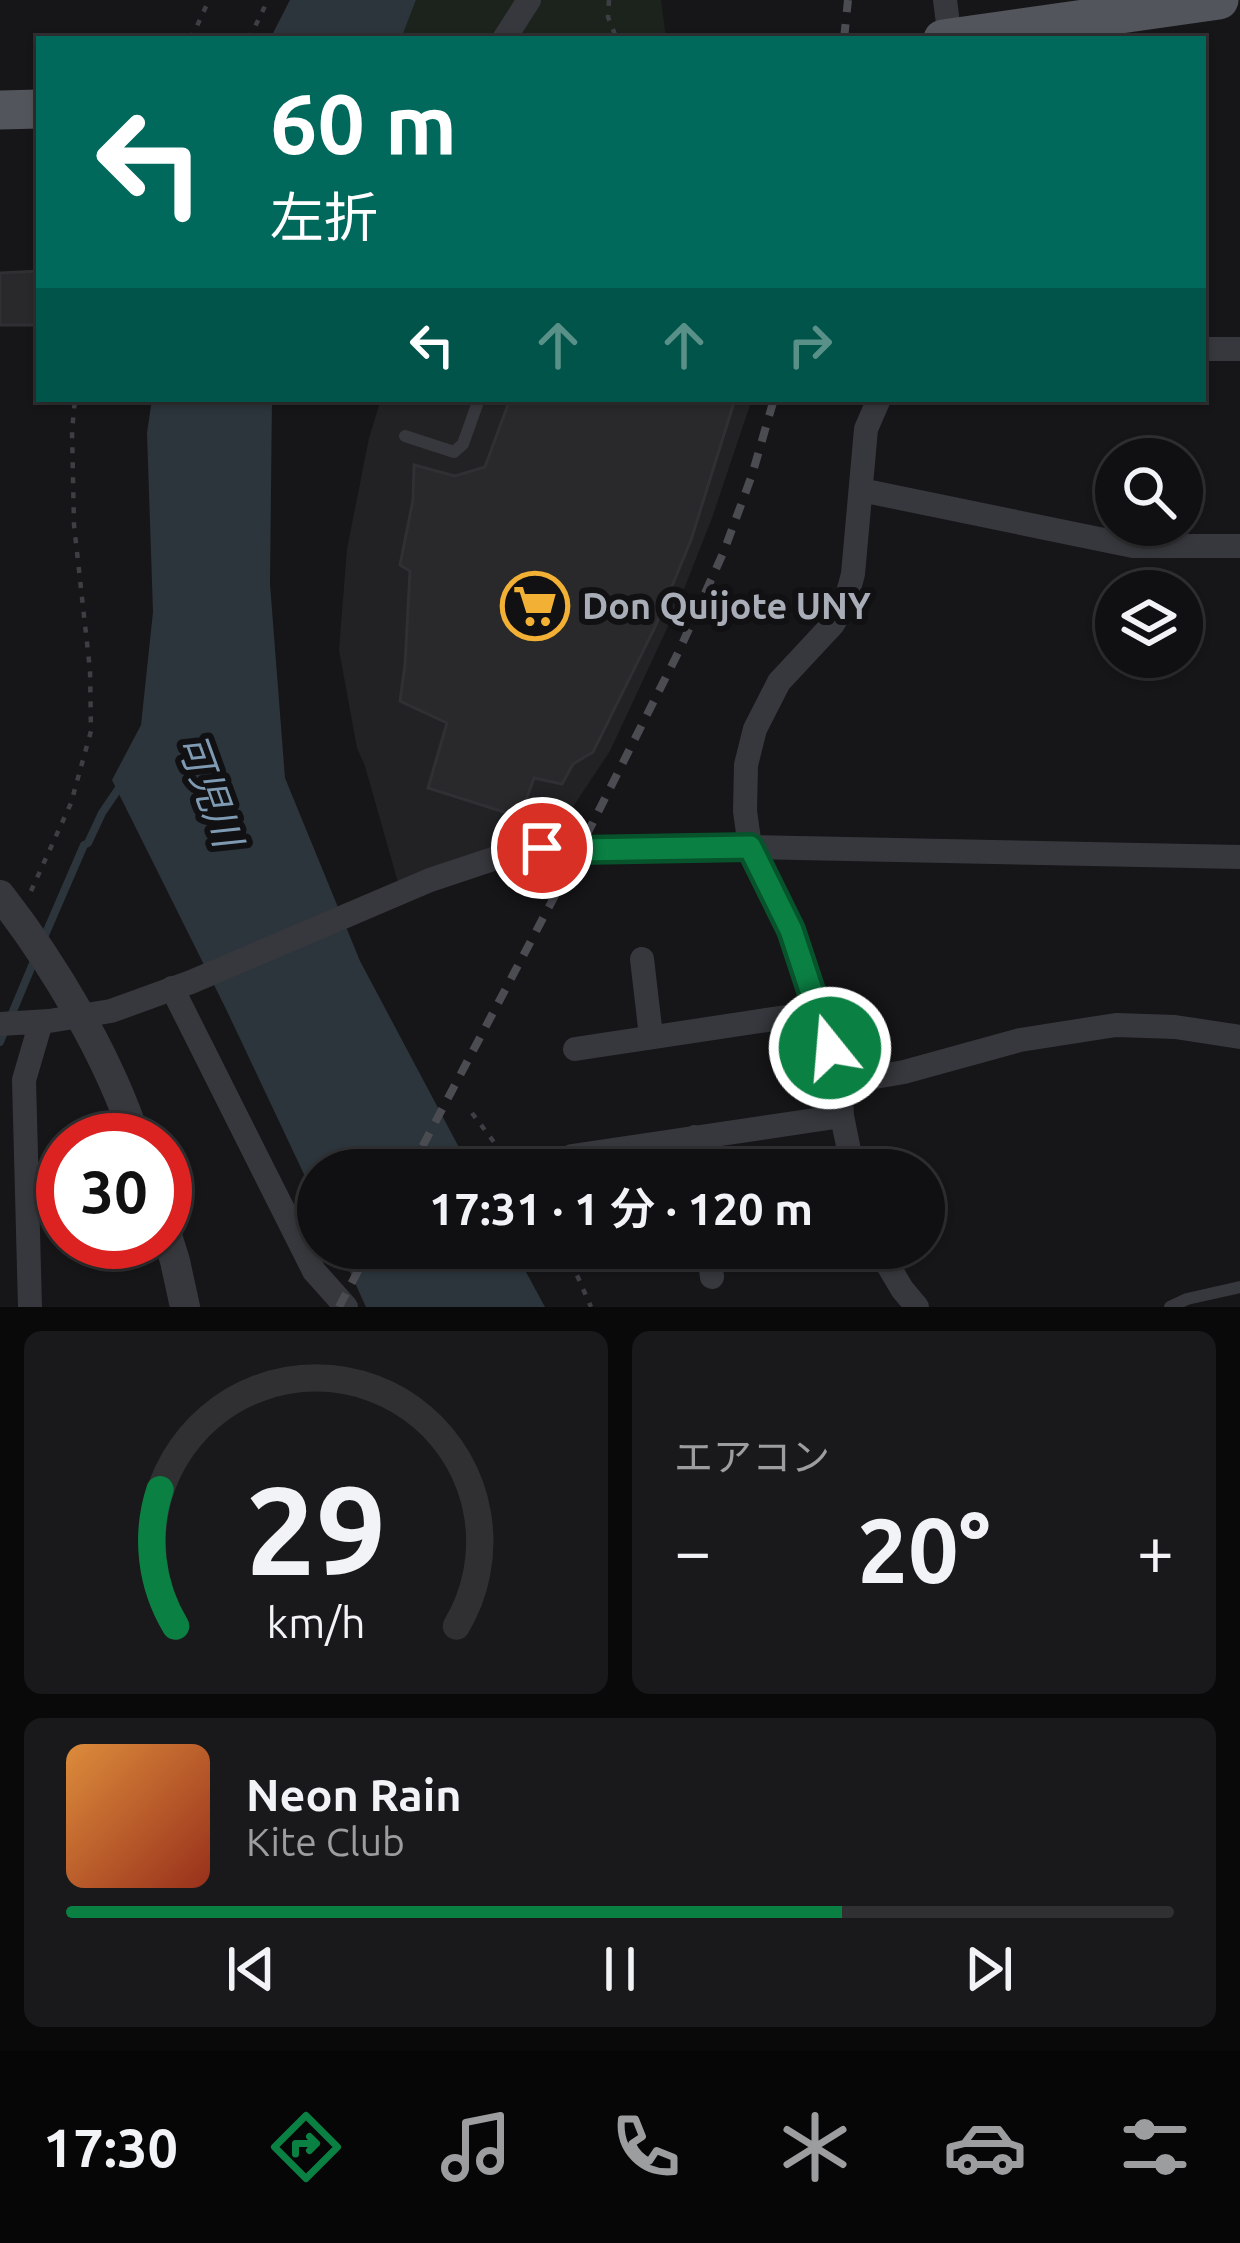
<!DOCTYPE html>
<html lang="ja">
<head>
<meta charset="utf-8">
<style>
	:root { --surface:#101012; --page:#19191b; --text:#f1f3f6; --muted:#9c9d9f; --line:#303032; --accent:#0b8043 }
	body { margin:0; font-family:Ubuntu,"Noto Sans JP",sans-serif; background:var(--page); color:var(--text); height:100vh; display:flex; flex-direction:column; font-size:45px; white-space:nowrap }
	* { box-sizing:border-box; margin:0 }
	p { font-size:39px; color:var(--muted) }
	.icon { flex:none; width:66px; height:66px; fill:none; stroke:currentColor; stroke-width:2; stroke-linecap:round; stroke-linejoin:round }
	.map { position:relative; height:1307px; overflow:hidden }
	.side { display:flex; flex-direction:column; gap:24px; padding:24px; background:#09090a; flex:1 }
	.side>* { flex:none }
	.top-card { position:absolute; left:36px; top:36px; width:1170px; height:366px; border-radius:0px; box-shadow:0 3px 9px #0004,0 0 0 3px var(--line); background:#00695c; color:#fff; overflow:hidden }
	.fabs { position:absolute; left:1095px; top:438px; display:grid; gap:24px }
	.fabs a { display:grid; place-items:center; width:108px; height:108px; border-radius:50%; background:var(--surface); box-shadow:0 3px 9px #0004,0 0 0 3px var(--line); font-size:60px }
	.speed { position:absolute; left:36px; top:1113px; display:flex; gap:24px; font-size:60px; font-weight:700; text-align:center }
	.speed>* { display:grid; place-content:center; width:156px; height:156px; border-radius:50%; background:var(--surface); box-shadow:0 3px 9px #0004,0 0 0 3px var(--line); line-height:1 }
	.speed .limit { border:18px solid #d22; background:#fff; color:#111 }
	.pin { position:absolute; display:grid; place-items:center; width:102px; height:102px; color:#fff; margin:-51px; border:6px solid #fff; border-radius:50%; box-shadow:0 3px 12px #0007 }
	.me { position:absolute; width:132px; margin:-66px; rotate:343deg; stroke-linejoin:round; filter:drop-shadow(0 0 9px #0008) }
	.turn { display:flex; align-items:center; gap:42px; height:252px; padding:0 36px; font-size:54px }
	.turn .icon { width:156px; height:156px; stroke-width:2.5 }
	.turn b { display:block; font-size:84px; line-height:102px }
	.lanes { display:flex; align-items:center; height:114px; padding:0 36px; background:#0003; justify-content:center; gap:60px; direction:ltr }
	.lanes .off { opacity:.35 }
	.big { font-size:90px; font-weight:600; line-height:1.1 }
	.side .widget { flex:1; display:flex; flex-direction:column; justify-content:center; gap:18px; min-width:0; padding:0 42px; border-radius:18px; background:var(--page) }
	.side .dial { align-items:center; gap:0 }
	.dial svg { height:312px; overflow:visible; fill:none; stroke:var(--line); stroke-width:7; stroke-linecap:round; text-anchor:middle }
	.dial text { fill:var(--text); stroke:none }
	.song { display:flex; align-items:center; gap:36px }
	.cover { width:144px; height:144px; border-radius:18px; background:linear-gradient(135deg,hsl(30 70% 55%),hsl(10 70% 35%)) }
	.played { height:12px; border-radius:6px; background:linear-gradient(90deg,var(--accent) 70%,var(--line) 70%) }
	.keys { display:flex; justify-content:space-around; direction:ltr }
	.heat { display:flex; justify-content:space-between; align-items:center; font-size:66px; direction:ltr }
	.side .tiles { flex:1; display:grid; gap:24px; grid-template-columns:1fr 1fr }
	.widget:last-child { grid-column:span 2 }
	.trip { position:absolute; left:297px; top:1149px; width:648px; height:120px; border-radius:60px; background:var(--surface); box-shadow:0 3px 9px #0004,0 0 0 3px var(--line); font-weight:600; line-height:120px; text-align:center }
	.tabs { display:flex; height:192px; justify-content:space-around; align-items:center; background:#060607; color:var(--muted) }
	.tabs .icon { width:84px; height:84px }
	.tabs .active { color:var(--accent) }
	.tabs b { font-size:54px; color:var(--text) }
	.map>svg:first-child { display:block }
</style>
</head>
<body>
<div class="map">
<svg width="1240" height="1307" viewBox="0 0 1240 1307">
	<rect width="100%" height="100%" fill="#161618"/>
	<path fill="#222225" d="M 381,399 L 752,399 L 712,518 L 677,607 L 610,751 L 561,825 L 542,848 L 401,893 L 365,766 L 357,748 L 339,650 L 347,549 L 369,438 Z"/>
	<path fill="#1c231d" d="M 416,0 L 661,0 L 666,39 L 401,39 Z"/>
	<path fill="#2c353c" d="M 290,0 L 416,0 L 401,39 L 270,39 Z
		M 152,399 L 272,399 L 270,584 L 285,778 L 360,961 L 471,1170 L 318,1170 L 318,1204 L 226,1009 L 112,780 L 141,725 L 153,612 L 147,433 Z
		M 339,1248 L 513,1248 L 545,1307 L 366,1307 Z"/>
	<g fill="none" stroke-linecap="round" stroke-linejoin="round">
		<path stroke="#2c353c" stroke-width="8" d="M 42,942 L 84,845 L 88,843 L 102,813 L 121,785
			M 0,1042 L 34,961"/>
	</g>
	<path fill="#29292c" stroke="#303034" stroke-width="3" d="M 39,271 L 39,325 L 0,325 L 0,273 Z
		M 510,399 L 735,399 L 691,540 L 655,627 L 593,752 L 573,764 L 562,784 L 534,778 L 520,817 L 428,788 L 447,723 L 400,701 L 405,665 L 410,571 L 400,565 L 413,500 L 414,465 L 455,476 L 485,467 Z"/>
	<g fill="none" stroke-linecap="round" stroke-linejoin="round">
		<path stroke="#3d3f44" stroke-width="4.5" stroke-dasharray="6 9" stroke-linecap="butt" d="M 609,0 L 608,17 L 616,37 L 623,39
			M 191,39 L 209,0
			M 249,39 L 268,0
			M 31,891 L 71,803 L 91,731 L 90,670 L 74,525 L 72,431 L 75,399
			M 472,1113 L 515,1170
			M 565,1248 L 591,1307"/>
		<path stroke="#37383d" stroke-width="12" d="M 405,436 L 454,452 L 463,444 L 479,399
			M 1170,1307 L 1187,1299 L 1240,1287"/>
		<path stroke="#37383d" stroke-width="24" d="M 945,0 L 950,39
			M 504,39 L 529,0
			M 1203,349 L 1240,349
			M 861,490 L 1133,546 L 1240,546
			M 642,959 L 651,1036
			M 172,988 L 314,1271 L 346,1307
			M 0,1024 L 49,1021 L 111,1011 L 191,982 L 430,880 L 520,850 L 542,848 L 579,850 L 750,847 L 1240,857
			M 575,1049 L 820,1012
			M 840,1083 L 904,1072 L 1020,1040 L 1116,1025 L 1175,1027 L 1240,1037
			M 695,1137 L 699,1170
			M 572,1156 L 842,1116
			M 853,1170 L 842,1116 L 840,1083 L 820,1012 L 791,930 L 750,847 L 745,811 L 746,765 L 755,729 L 779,682 L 833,624 L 846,600 L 853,574 L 866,429 L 879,399
			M 708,1248 L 712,1277
			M 878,1248 L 902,1289 L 917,1307
			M 30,1307 L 24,1080 L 41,1022"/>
		<path stroke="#37383d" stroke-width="30" d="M 0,895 C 54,964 109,1057 136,1140
			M 165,1229 L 175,1261 L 185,1307"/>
		<path stroke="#53555c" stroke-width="39" d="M 943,39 L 1219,0
			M 0,110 L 39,109"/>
		<path stroke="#4a4c52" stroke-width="8" stroke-dasharray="15 12" stroke-linecap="butt" d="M 844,39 L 848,0
			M 410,1170 L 579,850 L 679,651 L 724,551 L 752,475 L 774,399
			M 339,1307 L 370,1248"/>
	</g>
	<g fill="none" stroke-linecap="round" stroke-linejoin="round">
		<g stroke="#07532c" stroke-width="30">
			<path id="route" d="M 542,848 L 579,850 L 750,847 L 791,930 L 830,1048"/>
		</g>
		<use href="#route" stroke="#0b8043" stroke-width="21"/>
	</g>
	<defs>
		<g id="supermarket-ring" transform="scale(3.45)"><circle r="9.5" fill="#111113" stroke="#f2b134" stroke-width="1.5"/><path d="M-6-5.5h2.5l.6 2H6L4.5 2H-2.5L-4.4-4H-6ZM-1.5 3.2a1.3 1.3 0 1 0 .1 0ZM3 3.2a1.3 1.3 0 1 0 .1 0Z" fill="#f2b134"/></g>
	</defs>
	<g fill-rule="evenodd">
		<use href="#supermarket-ring" x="535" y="606"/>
	</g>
	<g text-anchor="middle" stroke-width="12" stroke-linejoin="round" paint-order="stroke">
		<g font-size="36" font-weight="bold" fill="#a8adb8" stroke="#111113" text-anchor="start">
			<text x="582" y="619">Don Quijote UNY</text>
		</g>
		<g font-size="39" font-style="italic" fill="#7f9bb3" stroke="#111113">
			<text transform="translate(210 790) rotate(70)" y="14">可児川</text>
		</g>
	</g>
</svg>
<div class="fabs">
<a><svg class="icon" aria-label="search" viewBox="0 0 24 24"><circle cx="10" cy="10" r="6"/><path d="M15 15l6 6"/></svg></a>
<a><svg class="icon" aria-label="layers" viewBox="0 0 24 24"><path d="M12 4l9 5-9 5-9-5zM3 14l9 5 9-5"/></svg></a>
</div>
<div class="speed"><div class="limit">30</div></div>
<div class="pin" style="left:542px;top:848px;background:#d93025"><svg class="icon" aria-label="arrive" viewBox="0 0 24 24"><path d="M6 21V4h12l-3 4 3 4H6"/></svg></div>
<svg class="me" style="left:830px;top:1048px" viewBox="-20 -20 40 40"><circle r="17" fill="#0b8043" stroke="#fff" stroke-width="3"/><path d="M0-11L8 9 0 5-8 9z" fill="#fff"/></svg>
<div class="trip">17:31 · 1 分 · 120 m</div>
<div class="top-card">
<div class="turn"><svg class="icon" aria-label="left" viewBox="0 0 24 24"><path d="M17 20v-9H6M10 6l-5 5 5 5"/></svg><div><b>60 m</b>左折</div></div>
<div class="lanes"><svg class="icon" aria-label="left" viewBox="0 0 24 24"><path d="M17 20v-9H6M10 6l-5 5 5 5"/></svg><svg class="icon off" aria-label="ahead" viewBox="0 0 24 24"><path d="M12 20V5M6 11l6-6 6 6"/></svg><svg class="icon off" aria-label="ahead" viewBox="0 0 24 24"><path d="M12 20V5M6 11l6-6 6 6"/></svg><svg class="icon off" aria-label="right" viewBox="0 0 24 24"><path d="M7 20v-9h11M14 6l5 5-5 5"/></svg></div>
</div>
</div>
<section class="side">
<div class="tiles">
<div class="widget dial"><svg viewBox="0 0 100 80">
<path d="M14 69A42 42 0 1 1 86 69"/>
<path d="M14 69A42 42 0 0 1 10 34" stroke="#0b8043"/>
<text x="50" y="56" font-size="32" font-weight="700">29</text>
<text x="50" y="72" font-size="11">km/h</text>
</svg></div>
<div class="widget"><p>エアコン</p>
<div class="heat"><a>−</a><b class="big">20°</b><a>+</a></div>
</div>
<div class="widget">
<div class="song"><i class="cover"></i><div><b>Neon Rain</b><p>Kite Club</p></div></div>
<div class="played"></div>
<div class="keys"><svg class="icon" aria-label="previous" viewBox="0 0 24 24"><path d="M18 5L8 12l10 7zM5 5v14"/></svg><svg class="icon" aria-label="pause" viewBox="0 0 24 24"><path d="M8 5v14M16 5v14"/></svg><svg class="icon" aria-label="next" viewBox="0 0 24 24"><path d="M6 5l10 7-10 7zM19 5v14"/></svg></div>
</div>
</div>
</section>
<nav class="tabs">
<b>17:30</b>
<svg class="icon active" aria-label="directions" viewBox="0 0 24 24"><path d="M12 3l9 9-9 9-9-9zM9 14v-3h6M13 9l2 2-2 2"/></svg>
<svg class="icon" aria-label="music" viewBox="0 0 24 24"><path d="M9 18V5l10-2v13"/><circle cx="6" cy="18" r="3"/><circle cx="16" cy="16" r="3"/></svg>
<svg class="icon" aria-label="phone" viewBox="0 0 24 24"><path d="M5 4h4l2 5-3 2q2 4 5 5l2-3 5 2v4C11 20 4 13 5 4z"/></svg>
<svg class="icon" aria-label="climate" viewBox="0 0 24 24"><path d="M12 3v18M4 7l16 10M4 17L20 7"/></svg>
<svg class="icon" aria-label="car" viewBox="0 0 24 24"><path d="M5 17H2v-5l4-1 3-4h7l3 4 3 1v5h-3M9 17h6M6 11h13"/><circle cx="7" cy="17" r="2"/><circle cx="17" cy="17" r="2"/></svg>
<svg class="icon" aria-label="filters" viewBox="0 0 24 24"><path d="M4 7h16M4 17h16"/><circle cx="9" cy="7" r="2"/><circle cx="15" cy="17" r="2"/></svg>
</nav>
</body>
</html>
